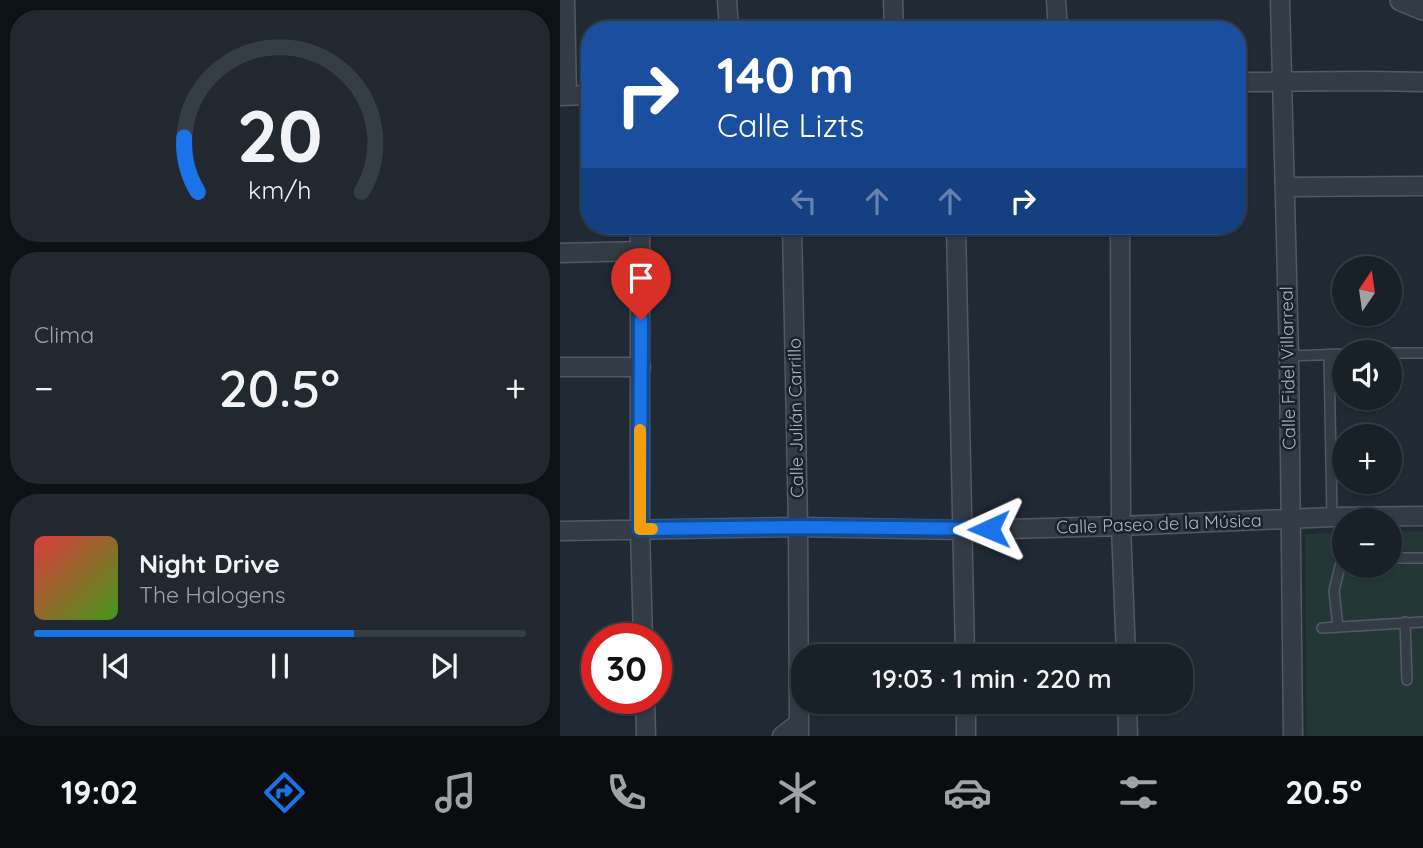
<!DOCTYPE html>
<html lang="es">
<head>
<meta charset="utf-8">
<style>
	:root { --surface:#182028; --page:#212830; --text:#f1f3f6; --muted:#9fa3a8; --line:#363e45; --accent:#1a73e8 }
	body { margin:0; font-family:Quicksand,sans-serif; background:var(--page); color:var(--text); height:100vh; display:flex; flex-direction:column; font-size:26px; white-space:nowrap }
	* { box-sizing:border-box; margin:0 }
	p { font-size:23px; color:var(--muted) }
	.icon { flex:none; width:38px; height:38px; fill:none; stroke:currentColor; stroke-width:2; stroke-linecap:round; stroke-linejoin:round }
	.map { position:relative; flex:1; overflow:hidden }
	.drawer { display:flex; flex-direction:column; gap:10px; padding:10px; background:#0d1216; width:560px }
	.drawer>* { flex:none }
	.top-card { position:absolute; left:21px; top:21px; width:665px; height:214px; border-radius:28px; box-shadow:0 2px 5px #0004,0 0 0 2px var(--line); background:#1a4fa0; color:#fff; overflow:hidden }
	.needle { width:46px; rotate:13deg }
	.buttons { position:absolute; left:772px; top:256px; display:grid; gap:14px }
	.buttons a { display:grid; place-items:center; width:70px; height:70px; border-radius:50%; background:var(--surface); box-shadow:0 2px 5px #0004,0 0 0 2px var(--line); font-size:35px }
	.speed { position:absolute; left:21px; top:623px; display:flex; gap:14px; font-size:35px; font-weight:700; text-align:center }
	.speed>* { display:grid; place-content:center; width:91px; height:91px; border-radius:50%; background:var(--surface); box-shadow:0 2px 5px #0004,0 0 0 2px var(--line); line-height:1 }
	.speed .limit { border:10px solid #d22; background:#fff; color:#111 }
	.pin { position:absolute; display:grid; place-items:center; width:60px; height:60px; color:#fff; margin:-72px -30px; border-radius:50% 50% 50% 0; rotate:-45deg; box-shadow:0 0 7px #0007 }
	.pin .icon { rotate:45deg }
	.me { position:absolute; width:77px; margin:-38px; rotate:269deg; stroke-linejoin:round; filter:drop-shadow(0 0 5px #0008) }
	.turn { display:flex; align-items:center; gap:24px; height:147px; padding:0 21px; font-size:32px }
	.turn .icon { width:91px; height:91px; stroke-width:2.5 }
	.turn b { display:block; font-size:49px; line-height:60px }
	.lanes { display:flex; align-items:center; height:66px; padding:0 21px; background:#0003; justify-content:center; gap:35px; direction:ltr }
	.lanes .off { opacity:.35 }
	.big { font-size:52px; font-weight:600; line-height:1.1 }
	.drawer .tile { flex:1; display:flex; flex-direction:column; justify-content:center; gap:10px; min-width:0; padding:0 24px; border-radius:28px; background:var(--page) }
	.drawer .dial { align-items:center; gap:0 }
	.dial svg { height:182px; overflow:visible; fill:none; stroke:var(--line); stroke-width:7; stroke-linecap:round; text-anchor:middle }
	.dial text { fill:var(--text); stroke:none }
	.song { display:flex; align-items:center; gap:21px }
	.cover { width:84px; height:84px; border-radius:10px; background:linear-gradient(135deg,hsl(0 70% 55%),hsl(100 70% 35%)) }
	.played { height:7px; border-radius:4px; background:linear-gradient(90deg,var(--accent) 65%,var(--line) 65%) }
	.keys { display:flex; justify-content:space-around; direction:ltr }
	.heat { display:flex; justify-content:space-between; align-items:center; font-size:38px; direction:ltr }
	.trip { position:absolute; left:231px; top:644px; width:402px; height:70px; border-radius:28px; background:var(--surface); box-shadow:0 2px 5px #0004,0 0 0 2px var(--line); font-weight:600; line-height:70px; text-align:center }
	.dock { display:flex; height:112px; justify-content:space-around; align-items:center; background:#0a0d10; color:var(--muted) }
	.dock .icon { width:49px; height:49px }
	.dock .selected { color:var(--accent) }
	.dock b { font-size:32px; color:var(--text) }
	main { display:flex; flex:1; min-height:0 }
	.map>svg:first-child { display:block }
</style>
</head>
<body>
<main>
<section class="drawer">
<div class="tile dial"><svg viewBox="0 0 100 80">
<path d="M14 69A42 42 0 1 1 86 69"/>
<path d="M14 69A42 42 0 0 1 8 45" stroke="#1a73e8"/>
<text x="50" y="56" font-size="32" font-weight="700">20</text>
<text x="50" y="72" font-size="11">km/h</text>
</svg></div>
<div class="tile"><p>Clima</p>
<div class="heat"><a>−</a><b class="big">20.5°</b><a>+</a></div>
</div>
<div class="tile">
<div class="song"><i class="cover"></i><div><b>Night Drive</b><p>The Halogens</p></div></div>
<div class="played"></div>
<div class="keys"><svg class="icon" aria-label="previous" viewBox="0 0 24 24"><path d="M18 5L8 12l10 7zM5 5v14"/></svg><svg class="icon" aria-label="pause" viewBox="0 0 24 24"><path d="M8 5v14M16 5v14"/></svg><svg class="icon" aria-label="next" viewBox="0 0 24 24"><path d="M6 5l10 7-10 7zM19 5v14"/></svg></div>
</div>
</section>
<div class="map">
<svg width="863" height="736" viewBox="0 0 863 736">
	<rect width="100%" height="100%" fill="#202a35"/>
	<path fill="#233737" d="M 863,531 L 863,736 L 747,736 L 745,534 L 784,533 L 784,565 L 830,565 L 830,532 Z"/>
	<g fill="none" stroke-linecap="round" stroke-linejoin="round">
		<g stroke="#515964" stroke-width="12">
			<path id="service" d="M 830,353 L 863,353
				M 769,354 L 772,517
				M 729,356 L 784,354
				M 830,558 L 863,558
				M 845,622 L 847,680
				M 778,627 L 774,591 L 780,566 L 784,564
				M 762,628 L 863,622"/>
		</g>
		<g stroke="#515964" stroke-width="21">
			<path id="minor" d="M 5,0 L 7,95
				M 167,0 L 169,30
				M 333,0 L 334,30
				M 496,0 L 498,30
				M 720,0 L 729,356 L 733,736
				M 677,82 L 807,81 L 863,82
				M 0,96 L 30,95
				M 726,187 L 863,186
				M 80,226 L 80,529 L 83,639
				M 232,226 L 238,527 L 239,736
				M 396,226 L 405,656
				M 560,226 L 561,526 L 566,656
				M 0,253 L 81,251
				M 0,367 L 81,367
				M 0,531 L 238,527 L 402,530 L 561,526 L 772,517 L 863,516
				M 85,698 L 86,736
				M 406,702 L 406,736
				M 567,702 L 568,736
				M 222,736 L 239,723"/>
		</g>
		<g stroke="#515964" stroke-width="24">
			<path id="tertiary" d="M 841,0 L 863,9"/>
		</g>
		<use href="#service" stroke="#333c46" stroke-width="9"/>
		<use href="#minor" stroke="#333c46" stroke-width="18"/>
		<use href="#tertiary" stroke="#333c46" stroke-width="21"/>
	</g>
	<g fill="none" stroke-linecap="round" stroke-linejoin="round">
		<g stroke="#114b97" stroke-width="18">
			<path id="route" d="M 81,320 L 80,529 L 239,527 L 429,529"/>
		</g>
		<use href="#route" stroke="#1a73e8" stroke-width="12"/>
		<path stroke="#f59e0b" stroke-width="12" d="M 80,430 L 80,529 L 92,529"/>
	</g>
	<g text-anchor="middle" stroke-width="5" stroke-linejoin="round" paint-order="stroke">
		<g font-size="18" fill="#adb6c3" stroke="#19212a">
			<text transform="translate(728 368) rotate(-91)" y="6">Calle Fidel Villarreal</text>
			<text transform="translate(236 418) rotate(-91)" y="6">Calle Julián Carrillo</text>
			<text transform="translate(599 524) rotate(-2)" y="6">Calle Paseo de la Música</text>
		</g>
	</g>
</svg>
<div class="buttons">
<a><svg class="needle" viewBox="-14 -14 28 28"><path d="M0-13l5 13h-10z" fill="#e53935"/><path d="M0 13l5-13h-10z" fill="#9fa3a8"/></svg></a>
<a><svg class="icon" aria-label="sound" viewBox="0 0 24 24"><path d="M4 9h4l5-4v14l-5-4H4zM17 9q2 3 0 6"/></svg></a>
<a>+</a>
<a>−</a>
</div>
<div class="speed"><div class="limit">30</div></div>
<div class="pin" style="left:81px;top:320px;background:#d93025"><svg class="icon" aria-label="arrive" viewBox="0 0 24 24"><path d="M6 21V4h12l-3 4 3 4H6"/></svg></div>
<svg class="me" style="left:429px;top:529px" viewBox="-20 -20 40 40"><path d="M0-17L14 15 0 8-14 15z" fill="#1a73e8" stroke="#fff" stroke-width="4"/></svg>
<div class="trip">19:03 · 1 min · 220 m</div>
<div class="top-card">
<div class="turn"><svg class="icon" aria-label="right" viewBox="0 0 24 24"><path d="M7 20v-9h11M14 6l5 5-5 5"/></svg><div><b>140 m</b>Calle Lizts</div></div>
<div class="lanes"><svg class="icon off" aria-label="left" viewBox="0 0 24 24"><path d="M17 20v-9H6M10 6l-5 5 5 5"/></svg><svg class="icon off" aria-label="ahead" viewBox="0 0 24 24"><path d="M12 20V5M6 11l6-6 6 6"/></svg><svg class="icon off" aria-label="ahead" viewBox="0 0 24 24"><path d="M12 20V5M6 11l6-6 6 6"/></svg><svg class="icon" aria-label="right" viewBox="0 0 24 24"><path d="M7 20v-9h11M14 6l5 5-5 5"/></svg></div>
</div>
</div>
</main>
<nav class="dock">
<b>19:02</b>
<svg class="icon selected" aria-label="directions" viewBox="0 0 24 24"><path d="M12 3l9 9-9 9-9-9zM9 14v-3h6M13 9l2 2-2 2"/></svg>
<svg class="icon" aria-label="music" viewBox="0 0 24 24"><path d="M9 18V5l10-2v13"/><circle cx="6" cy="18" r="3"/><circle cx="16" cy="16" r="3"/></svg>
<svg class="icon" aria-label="phone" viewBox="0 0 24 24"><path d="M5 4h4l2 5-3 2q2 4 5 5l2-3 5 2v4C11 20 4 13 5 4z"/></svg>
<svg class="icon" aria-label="climate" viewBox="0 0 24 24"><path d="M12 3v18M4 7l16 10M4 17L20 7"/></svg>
<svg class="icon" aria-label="car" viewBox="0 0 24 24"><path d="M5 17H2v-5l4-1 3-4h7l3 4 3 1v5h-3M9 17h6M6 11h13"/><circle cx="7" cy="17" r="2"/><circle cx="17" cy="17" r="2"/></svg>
<svg class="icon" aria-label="filters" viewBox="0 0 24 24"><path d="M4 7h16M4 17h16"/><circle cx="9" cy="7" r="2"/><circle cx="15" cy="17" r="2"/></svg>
<b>20.5°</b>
</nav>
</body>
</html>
